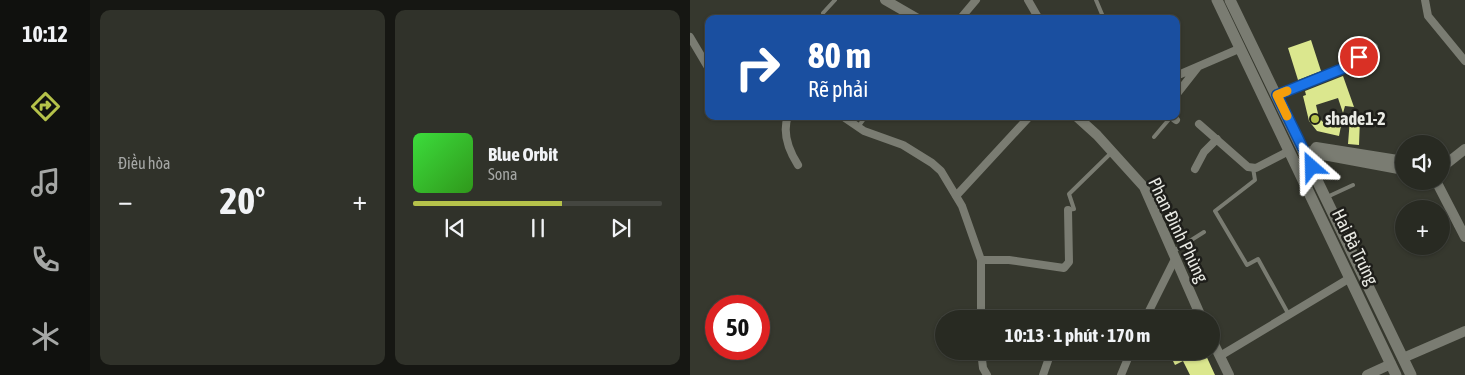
<!DOCTYPE html>
<html lang="vi">
<head>
<meta charset="utf-8">
<style>
	:root { --surface:#282a22; --page:#30322a; --text:#f1f3f6; --muted:#a5a7a5; --line:#444640; --accent:#b5c24a }
	body { margin:0; font-family:"Asap Condensed",sans-serif; background:var(--page); color:var(--text); height:100vh; display:flex; flex-direction:column; font-size:19px; white-space:nowrap }
	* { box-sizing:border-box; margin:0 }
	p { font-size:16px; color:var(--muted) }
	.icon { flex:none; width:28px; height:28px; fill:none; stroke:currentColor; stroke-width:2; stroke-linecap:round; stroke-linejoin:round }
	.map { position:relative; flex:1; overflow:hidden }
	.panel { display:flex; flex-direction:column; gap:10px; padding:10px; background:#161713; width:600px }
	.panel>* { flex:none }
	.hud { position:absolute; left:15px; top:15px; width:475px; height:105px; border-radius:10px; box-shadow:0 1px 4px #0004,0 0 0 1px var(--line); background:#1a4fa0; color:#fff; overflow:hidden }
	.fabs { position:absolute; left:705px; top:135px; display:grid; gap:10px }
	.fabs a { display:grid; place-items:center; width:55px; height:55px; border-radius:50%; background:var(--surface); box-shadow:0 1px 4px #0004,0 0 0 1px var(--line); font-size:25px }
	.speed { position:absolute; left:15px; top:295px; display:flex; gap:10px; font-size:25px; font-weight:700; text-align:center }
	.speed>* { display:grid; place-content:center; width:65px; height:65px; border-radius:50%; background:var(--surface); box-shadow:0 1px 4px #0004,0 0 0 1px var(--line); line-height:1 }
	.speed .limit { border:8px solid #d22; background:#fff; color:#111 }
	.pin { position:absolute; display:grid; place-items:center; width:42px; height:42px; color:#fff; margin:-21px; border:2px solid #fff; border-radius:50%; box-shadow:0 1px 5px #0007 }
	.me { position:absolute; width:55px; margin:-28px; rotate:335deg; stroke-linejoin:round; filter:drop-shadow(0 0 4px #0008) }
	.turn { display:flex; align-items:center; gap:18px; height:105px; padding:0 20px; font-size:22px }
	.turn .icon { width:65px; height:65px; stroke-width:2.5 }
	.turn b { display:block; font-size:35px; line-height:42px }
	.big { font-size:38px; font-weight:700; line-height:1.1 }
	.panel .card { flex:1; display:flex; flex-direction:column; justify-content:center; gap:8px; min-width:0; padding:0 18px; border-radius:10px; background:var(--page) }
	.song { display:flex; align-items:center; gap:15px }
	.cover { width:60px; height:60px; border-radius:8px; background:linear-gradient(135deg,hsl(120 70% 55%),hsl(110 70% 35%)) }
	.played { height:5px; border-radius:2px; background:linear-gradient(90deg,var(--accent) 60%,var(--line) 60%) }
	.keys { display:flex; justify-content:space-around; direction:ltr }
	.heat { display:flex; justify-content:space-between; align-items:center; font-size:28px; direction:ltr }
	.panel .tiles { flex:1; display:grid; gap:10px; grid-template-columns:repeat(2,1fr) }
	.trip { position:absolute; left:245px; top:310px; width:285px; height:50px; border-radius:25px; background:var(--surface); box-shadow:0 1px 4px #0004,0 0 0 1px var(--line); font-weight:700; line-height:50px; text-align:center }
	main { display:flex; flex:1; min-height:0 }
	.menu { display:flex; flex-direction:column; width:90px; justify-content:space-around; align-items:center; background:#10110e; color:var(--muted) }
	.menu .icon { width:35px; height:35px }
	.menu .on { color:var(--accent) }
	.menu b { font-size:22px; color:var(--text) }
	.map>svg:first-child { display:block }
</style>
</head>
<body>
<main>
<nav class="menu">
<b>10:12</b>
<svg class="icon on" aria-label="directions" viewBox="0 0 24 24"><path d="M12 3l9 9-9 9-9-9zM9 14v-3h6M13 9l2 2-2 2"/></svg>
<svg class="icon" aria-label="music" viewBox="0 0 24 24"><path d="M9 18V5l10-2v13"/><circle cx="6" cy="18" r="3"/><circle cx="16" cy="16" r="3"/></svg>
<svg class="icon" aria-label="phone" viewBox="0 0 24 24"><path d="M5 4h4l2 5-3 2q2 4 5 5l2-3 5 2v4C11 20 4 13 5 4z"/></svg>
<svg class="icon" aria-label="climate" viewBox="0 0 24 24"><path d="M12 3v18M4 7l16 10M4 17L20 7"/></svg>
</nav>
<section class="panel">
<div class="tiles">
<div class="card"><p>Điều hòa</p>
<div class="heat"><a>−</a><b class="big">20°</b><a>+</a></div>
</div>
<div class="card">
<div class="song"><i class="cover"></i><div><b>Blue Orbit</b><p>Sona</p></div></div>
<div class="played"></div>
<div class="keys"><svg class="icon" aria-label="previous" viewBox="0 0 24 24"><path d="M18 5L8 12l10 7zM5 5v14"/></svg><svg class="icon" aria-label="pause" viewBox="0 0 24 24"><path d="M8 5v14M16 5v14"/></svg><svg class="icon" aria-label="next" viewBox="0 0 24 24"><path d="M6 5l10 7-10 7zM19 5v14"/></svg></div>
</div>
</div>
</section>
<div class="map">
<svg width="775" height="375" viewBox="0 0 775 375">
	<rect width="100%" height="100%" fill="#36382e"/>
	<path fill="#dbe78e" d="M 621,40 L 631,71 L 608,80 L 598,48 Z
		M 653,76 L 664,107 L 655,106 L 653,113 L 648,98 L 626,105 L 629,118 L 634,123 L 651,126 L 649,136 L 627,131 L 619,121 L 613,96 L 616,95 L 615,91 Z
		M 660,118 L 670,119 L 669,145 L 658,144 Z
		M 492,351 L 514,351 L 525,375 L 500,375 L 493,361 L 485,365 L 481,357 Z"/>
	<g fill="none" stroke-linecap="round" stroke-linejoin="round">
		<path stroke="#7a7c72" stroke-width="4" d="M 406,0 L 414,19
			M 133,13 L 145,0
			M 168,127 L 176,116
			M 464,137 L 481,117
			M 563,168 L 565,180 L 525,211 L 557,265 L 568,259 L 599,315
			M 637,197 L 663,185
			M 378,210 L 384,209 L 379,194 L 421,153
			M 484,251 L 514,232"/>
		<path stroke="#7a7c72" stroke-width="8" d="M 338,0 L 349,19
			M 735,0 L 738,16 L 775,61
			M 270,19 L 286,0
			M 0,37 L 19,69
			M 486,76 L 551,48
			M 486,95 L 508,67
			M 587,95 L 653,68 L 684,47
			M 98,116 C 92,133 99,151 108,165
			M 152,116 L 174,131 L 213,145 L 242,163 L 251,171 L 272,206 L 291,260 L 291,319
			M 481,116 L 486,120
			M 509,124 L 558,167 L 566,168 L 599,151
			M 505,169 L 514,152 L 527,139
			M 266,196 L 340,116
			M 291,260 L 319,260 L 374,268 L 379,262 L 378,210
			M 455,319 L 485,259
			M 291,351 L 293,368 L 297,375
			M 530,356 L 660,278
			M 353,375 L 360,355 L 358,351
			M 431,375 L 441,351"/>
		<path stroke="#7a7c72" stroke-width="10" d="M 195,0 L 228,19
			M 386,116 L 407,135 L 454,187 L 512,319
			M 624,151 L 628,154 L 714,170
			M 616,152 L 623,151 L 626,147 L 714,161
			M 751,168 L 775,149
			M 746,181 L 775,237
			M 521,338 L 539,375
			M 713,358 L 775,331
			M 677,375 L 701,364"/>
		<path stroke="#7a7c72" stroke-width="11" d="M 527,0 L 706,375
			M 540,0 L 721,375"/>
	</g>
	<g fill="none" stroke-linecap="round" stroke-linejoin="round">
		<g stroke="#114b97" stroke-width="12">
			<path id="route" d="M 622,167 L 587,95 L 654,68 L 669,57"/>
		</g>
		<use href="#route" stroke="#1a73e8" stroke-width="9"/>
		<path stroke="#f59e0b" stroke-width="9" d="M 597,116 L 587,95 L 597,91"/>
	</g>
	<circle fill="#b5c24a" stroke="#1e1e1a" stroke-width="2" cx="625" cy="119" r="5"/>
	<g text-anchor="middle" stroke-width="5" stroke-linejoin="round" paint-order="stroke">
		<g font-size="18" font-weight="bold" fill="#e9eae4" stroke="#1e1e1a" text-anchor="start">
			<text x="635" y="125">shade1-2</text>
		</g>
		<g font-size="18" fill="#e9eae4" stroke="#1e1e1a">
			<text transform="translate(488 230) rotate(64)" y="6">Phan Đình Phùng</text>
			<text transform="translate(665 247) rotate(64)" y="6">Hai Bà Trưng</text>
		</g>
	</g>
</svg>
<div class="fabs">
<a><svg class="icon" aria-label="sound" viewBox="0 0 24 24"><path d="M4 9h4l5-4v14l-5-4H4zM17 9q2 3 0 6"/></svg></a>
<a>+</a>
</div>
<div class="speed"><div class="limit">50</div></div>
<div class="pin" style="left:669px;top:57px;background:#d93025"><svg class="icon" aria-label="arrive" viewBox="0 0 24 24"><path d="M6 21V4h12l-3 4 3 4H6"/></svg></div>
<svg class="me" style="left:622px;top:167px" viewBox="-20 -20 40 40"><path d="M0-17L14 15 0 8-14 15z" fill="#1a73e8" stroke="#fff" stroke-width="4"/></svg>
<div class="trip">10:13 · 1 phút · 170 m</div>
<div class="hud">
<div class="turn"><svg class="icon" aria-label="right" viewBox="0 0 24 24"><path d="M7 20v-9h11M14 6l5 5-5 5"/></svg><div><b>80 m</b>Rẽ phải</div></div>
</div>
</div>
</main>
</body>
</html>
